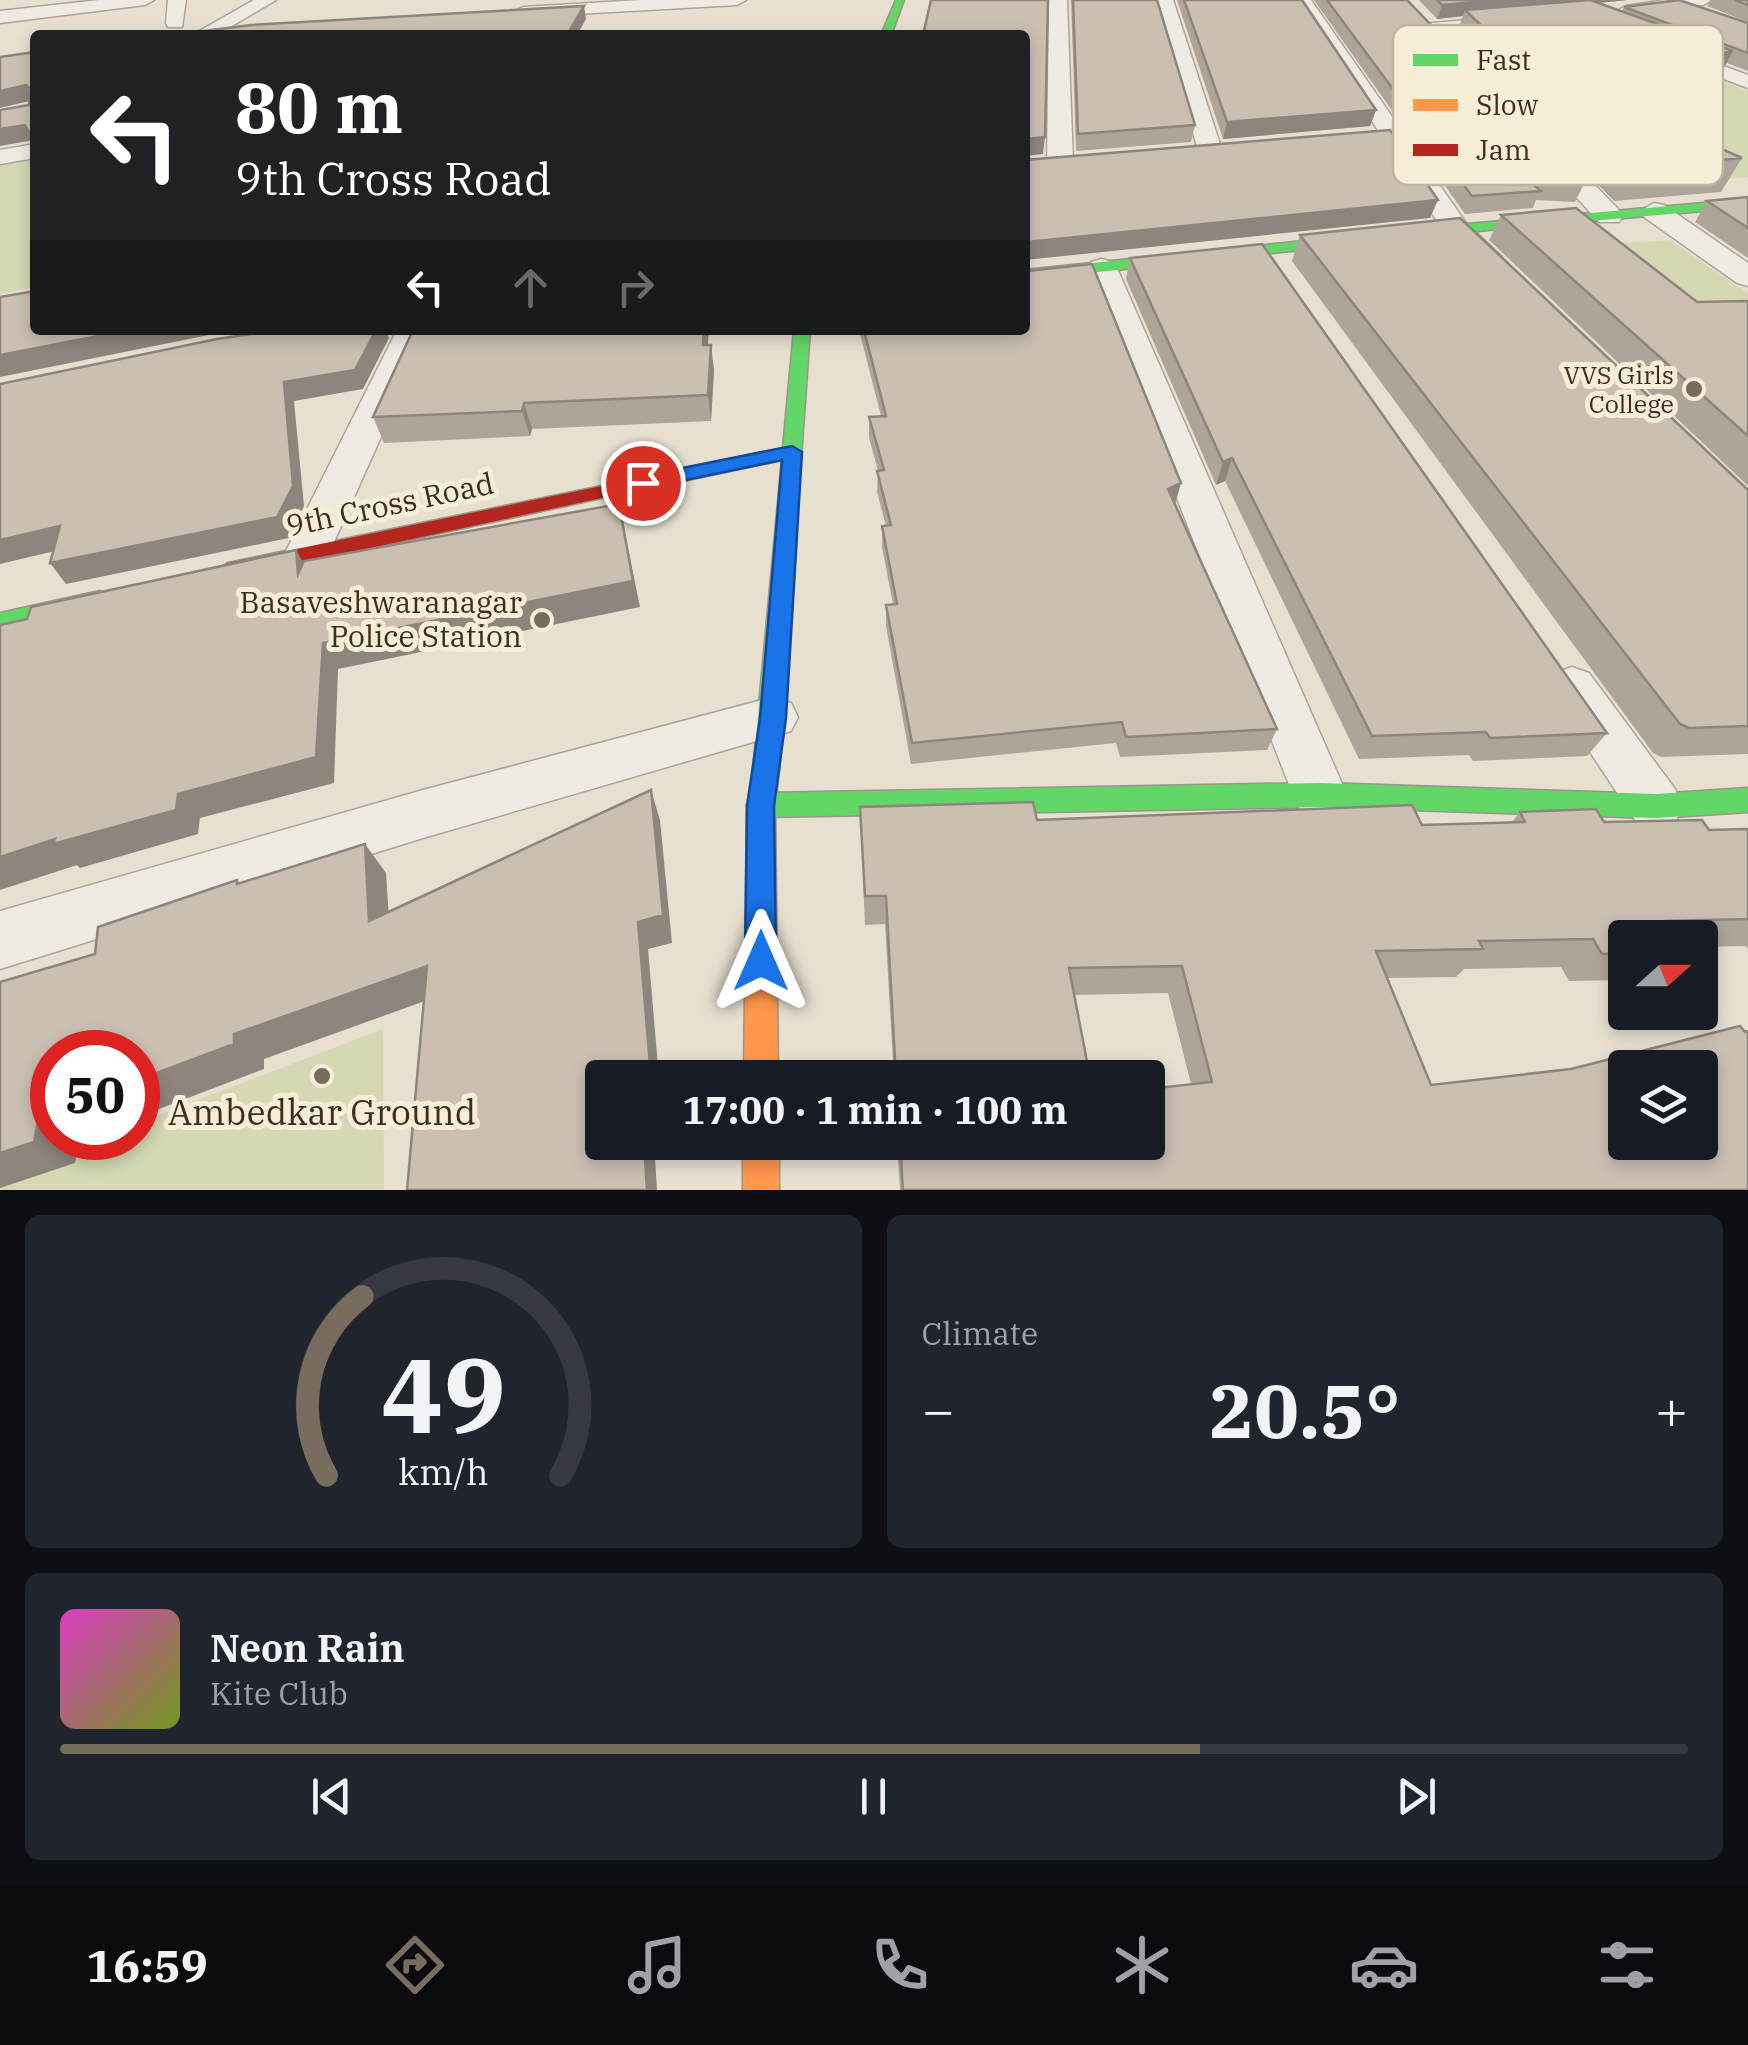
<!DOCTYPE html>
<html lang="en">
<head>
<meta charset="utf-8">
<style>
	:root { --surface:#171b24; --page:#20242c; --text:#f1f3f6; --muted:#9ea1a6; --line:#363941; --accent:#786c5e }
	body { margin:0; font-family:"IBM Plex Serif",serif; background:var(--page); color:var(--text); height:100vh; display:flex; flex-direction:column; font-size:38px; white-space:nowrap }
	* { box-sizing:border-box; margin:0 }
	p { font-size:32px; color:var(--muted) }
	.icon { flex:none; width:55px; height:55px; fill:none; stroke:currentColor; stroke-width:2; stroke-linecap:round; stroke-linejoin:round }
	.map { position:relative; height:1190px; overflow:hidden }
	.panel { display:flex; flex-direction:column; gap:25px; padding:25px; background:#0d0f14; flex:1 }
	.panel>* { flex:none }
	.banner { position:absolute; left:30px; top:30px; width:1000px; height:305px; border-radius:10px; box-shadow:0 5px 15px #0003; background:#202124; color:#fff; overflow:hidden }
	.needle { width:65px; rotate:69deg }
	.buttons { position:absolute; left:1608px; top:920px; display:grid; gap:20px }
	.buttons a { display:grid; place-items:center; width:110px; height:110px; border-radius:10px; background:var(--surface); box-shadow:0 5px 15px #0003; font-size:50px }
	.speed { position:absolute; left:30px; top:1030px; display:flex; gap:20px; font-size:50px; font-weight:700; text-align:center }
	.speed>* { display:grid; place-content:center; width:130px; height:130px; border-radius:50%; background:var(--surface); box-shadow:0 5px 15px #0003; line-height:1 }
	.speed .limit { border:15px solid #d22; background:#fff; color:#111 }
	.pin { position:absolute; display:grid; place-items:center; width:85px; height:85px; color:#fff; margin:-42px; border:5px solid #fff; border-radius:50%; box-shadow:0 2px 10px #0007 }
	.me { position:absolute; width:110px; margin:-55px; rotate:0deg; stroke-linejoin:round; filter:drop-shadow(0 0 8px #0008) }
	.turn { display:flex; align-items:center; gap:35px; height:210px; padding:0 40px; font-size:45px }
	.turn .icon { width:130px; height:130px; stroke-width:2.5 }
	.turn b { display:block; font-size:70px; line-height:85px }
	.lanes { display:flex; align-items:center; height:95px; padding:0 40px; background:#0003; justify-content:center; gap:50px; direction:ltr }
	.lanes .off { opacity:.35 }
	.big { font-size:75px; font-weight:700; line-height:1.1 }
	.panel .widget { flex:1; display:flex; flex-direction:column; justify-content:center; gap:15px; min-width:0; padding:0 35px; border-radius:15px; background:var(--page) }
	.panel .dial { align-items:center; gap:0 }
	.dial svg { height:260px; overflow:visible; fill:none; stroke:var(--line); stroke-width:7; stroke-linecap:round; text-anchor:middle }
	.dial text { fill:var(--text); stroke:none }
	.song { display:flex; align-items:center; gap:30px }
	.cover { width:120px; height:120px; border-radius:15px; background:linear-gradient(135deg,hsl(310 70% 55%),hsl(80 70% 35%)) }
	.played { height:10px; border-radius:5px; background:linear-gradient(90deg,var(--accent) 70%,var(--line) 70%) }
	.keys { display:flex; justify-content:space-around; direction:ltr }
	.heat { display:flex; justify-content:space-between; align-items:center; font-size:55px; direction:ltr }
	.panel .tiles { flex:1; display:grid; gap:25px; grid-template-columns:1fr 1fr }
	.widget:last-child { grid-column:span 2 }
	.trip { position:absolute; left:585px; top:1060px; width:580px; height:100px; border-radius:10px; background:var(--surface); box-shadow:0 5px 15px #0003; font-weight:700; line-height:100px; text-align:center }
	.tab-bar { display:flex; height:160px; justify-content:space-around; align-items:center; background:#090b0e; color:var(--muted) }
	.tab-bar .icon { width:70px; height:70px }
	.tab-bar .active { color:var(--accent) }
	.tab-bar b { font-size:45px; color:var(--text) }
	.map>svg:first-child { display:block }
</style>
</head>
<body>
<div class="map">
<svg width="1748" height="1190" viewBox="0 0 1748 1190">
	<rect width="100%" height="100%" fill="#e7e0d1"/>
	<path fill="#d6d7b3" d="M 1719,80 L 1748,91 L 1748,177 L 1642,189 L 1564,96 Z
		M 35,156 L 35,287 L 0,294 L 0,161 Z
		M 1670,240 L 1748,294 L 1748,385 L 1530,249 Z
		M 383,1029 L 384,1190 L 0,1190 L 0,1176 L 99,1138 L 138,1138 L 138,1123 Z"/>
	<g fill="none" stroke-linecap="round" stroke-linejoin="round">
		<g stroke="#ada599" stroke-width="3">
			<path id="street" d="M 99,0 L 154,0 L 145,5 L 0,23 L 0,11 Z
				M 168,0 L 186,0 L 182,27 L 168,27 L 166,23 Z
				M 254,0 L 276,0 L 217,35 L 196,33 Z
				M 641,0 L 746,0 L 737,5 L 523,17 L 514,12 L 523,7 Z
				M 1049,0 L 1067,0 L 1073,164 L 1060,172 L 1047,164 Z
				M 1155,0 L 1173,0 L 1222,150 L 1219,155 L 1201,155 L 1198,150 Z
				M 1293,0 L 1311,0 L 1466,223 L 1501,256 L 1505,262 L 1501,268 L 1479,268 L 1446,235 Z
				M 1665,0 L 1712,0 L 1703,5 L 1626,16 L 1617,11 L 1626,6 Z
				M 1517,16 L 1526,22 L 1524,26 L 1432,35 L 1422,29 L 1432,23 Z
				M 1666,45 L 1748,75 L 1748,88 L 1659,55 L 1656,51 Z
				M 1542,138 L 1551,140 L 1619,210 L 1623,216 L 1619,222 L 1599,222 L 1533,150 L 1530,145 L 1533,140 Z
				M 35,144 L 35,158 L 0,164 L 0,150 Z
				M 1654,203 L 1664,205 L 1748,263 L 1748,286 L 1737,283 L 1644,217 L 1640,211 Z
				M 1102,259 L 1113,262 L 1117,268 L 1347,795 L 1339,811 L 1320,818 L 1301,811 L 1293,795 L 1087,268 L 1091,262 Z
				M 397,330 L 429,330 L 329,553 L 322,563 L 307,568 L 292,563 L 285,553 Z
				M 1572,667 L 1589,673 L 1675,789 L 1683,806 L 1675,823 L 1656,829 L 1637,823 L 1555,699 L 1547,686 L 1555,673 Z
				M 773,697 L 791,703 L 798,717 L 791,731 L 423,838 L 0,969 L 0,911 L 423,790 Z"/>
		</g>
		<g stroke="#9c958a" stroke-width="3">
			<path id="fast" d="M 896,0 L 904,0 L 891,35 L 881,35 Z
				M 1748,199 L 1748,207 L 1456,233 L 1025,280 L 1025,270 L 1456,225 Z
				M 794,330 L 810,330 L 779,770 L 775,778 L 766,781 L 757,778 L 753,770 L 782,460 L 655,487 L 645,481 L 655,475 L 783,448 Z
				M 100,591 L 111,599 L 108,605 L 0,629 L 0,613 Z
				M 1320,783 L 1656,794 L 1748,788 L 1748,812 L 1656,818 L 1320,807 L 761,817 L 751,813 L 747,805 L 751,797 L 761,793 Z"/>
		</g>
		<g stroke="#9c958a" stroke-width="3">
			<path id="slow" d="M 766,759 L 775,762 L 779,770 L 775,805 L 778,1078 L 744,1078 L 747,805 L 757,762 Z
				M 743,1142 L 779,1142 L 779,1190 L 743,1190 Z"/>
		</g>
		<g stroke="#9c958a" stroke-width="3">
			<path id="jam" d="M 655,475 L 665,481 L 662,485 L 228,579 L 217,571 L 228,563 Z"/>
		</g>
		<use href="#street" fill="#efebe3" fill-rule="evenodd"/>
		<use href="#fast" fill="#63d668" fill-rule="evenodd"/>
		<use href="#slow" fill="#ff974d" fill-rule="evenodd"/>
		<use href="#jam" fill="#b3261e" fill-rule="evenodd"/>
	</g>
	<path fill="#afa499" d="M 1071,0 L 1157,0 L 1195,125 L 1191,142 L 1076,151 Z
		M 1177,0 L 1302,0 L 1376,110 L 1370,126 L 1223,139 Z
		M 1314,0 L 1407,0 L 1584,184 L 1575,202 L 1536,200 L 1533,208 L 1465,214 Z
		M 1419,0 L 1627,0 L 1598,3 L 1622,11 L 1624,7 L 1748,23 L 1748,71 L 1727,63 L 1717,80 L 1620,90 L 1645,115 L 1742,158 L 1721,192 L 1614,201 L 1455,37 L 1463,16 L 1437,19 Z
		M 1710,0 L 1748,0 L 1748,22 L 1707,6 Z
		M 1748,197 L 1748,258 L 1695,222 L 1707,201 Z
		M 1501,215 L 1697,302 L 1748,301 L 1748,486 L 1489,240 Z
		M 1300,235 L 1748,490 L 1748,754 L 1661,757 L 1653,753 L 1292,261 Z
		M 1130,258 L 1607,733 L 1587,756 L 1473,761 L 1469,755 L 1359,759 L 1225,481 L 1216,485 L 1126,279 Z
		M 859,330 L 1025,330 L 1175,504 L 1277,729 L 1267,750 L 1120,757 L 1116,743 L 911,764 L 886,626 L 886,605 L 893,604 L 882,547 L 882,526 L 886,526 L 877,492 L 878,471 L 869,438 L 869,417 L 881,416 Z
		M 708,345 L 714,370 L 711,421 L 532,429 L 530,436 L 384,443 L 373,417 Z
		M 860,807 L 1037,820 L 1422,825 L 1512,822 L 1520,812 L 1604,822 L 1709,830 L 1748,829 L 1748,949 L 1746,946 L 1700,947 L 1700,938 L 1625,938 L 1625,980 L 1569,981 L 1561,967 L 1464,969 L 1456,977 L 1387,978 L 1431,1085 L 1748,1190 L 900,1190 L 897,1142 L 1148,1142 L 1191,1084 L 1168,993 L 1074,995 L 1089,1072 L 1100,1078 L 894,1078 L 885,924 L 865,925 Z"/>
	<path fill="#8e867d" d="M 1496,0 L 1627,0 L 1472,16 L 1465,10 L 1463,16 L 1437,19 L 1442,5 Z
		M 584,6 L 586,19 L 577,35 L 567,35 Z
		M 1733,51 L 1717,80 L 1612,91 L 1578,66 Z
		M 26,85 L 34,100 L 0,108 L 0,91 Z
		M 1376,110 L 1370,126 L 1223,139 L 1227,122 Z
		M 25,125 L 34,140 L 0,146 L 0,129 Z
		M 1045,137 L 1043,154 L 1025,156 L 1025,139 Z
		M 1438,200 L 1430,218 L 1025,260 L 1025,243 L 1027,242 Z
		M 129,330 L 234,330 L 0,377 L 0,355 Z
		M 376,330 L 386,330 L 389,338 L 363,389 L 294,401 L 304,506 L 289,538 L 66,584 L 50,563 L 284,382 Z
		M 704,330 L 709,330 L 706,370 L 703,345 Z
		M 711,345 L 714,370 L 711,421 L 708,395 Z
		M 524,403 L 532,429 L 530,436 L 522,411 Z
		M 1232,458 L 1225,481 L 1216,485 L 1223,462 Z
		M 1181,483 L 1175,504 L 1168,489 Z
		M 619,504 L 640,607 L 338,669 L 334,783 L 200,818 L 198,834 L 80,868 L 77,865 L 0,890 L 0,857 L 55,839 L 178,794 L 323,643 Z
		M 60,526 L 76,546 L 0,564 L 0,540 Z
		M 296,550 L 311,576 L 298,574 Z
		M 651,790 L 660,820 L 672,943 L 648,949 L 659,1078 L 639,1078 L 638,922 Z
		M 365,844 L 386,873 L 391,949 L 369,921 Z
		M 427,966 L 447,993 L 264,1059 L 264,1069 L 138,1117 L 138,1080 L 234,1034 Z
		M 52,1112 L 52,1138 L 85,1138 L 80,1140 L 75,1163 L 0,1188 L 0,1153 L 39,1117 Z
		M 644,1142 L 654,1142 L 657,1190 L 647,1190 Z"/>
	<path fill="#cbbfb2" stroke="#8e867d" stroke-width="2.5" fill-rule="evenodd" d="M 931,0 L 1048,0 L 1045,137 L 1025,139 L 1025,35 L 923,35 Z
		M 1073,0 L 1157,0 L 1195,125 L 1078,134 Z
		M 1184,0 L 1302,0 L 1376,110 L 1227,122 Z
		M 1327,0 L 1407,0 L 1584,184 L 1530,182 L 1541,191 L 1472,196 Z
		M 1437,0 L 1496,0 L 1442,5 Z
		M 1590,0 L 1733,51 L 1578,66 L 1616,82 L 1605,83 L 1632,95 L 1620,96 L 1648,108 L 1633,110 L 1742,158 L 1632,167 L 1465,10 Z
		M 1679,0 L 1748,23 L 1748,53 L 1624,7 Z
		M 1735,0 L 1748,0 L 1748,5 Z
		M 584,6 L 567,35 L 173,35 L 251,25 Z
		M 35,52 L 35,131 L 29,132 L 25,125 L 0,129 L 0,110 L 29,105 L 30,89 L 26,85 L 0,91 L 0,57 Z
		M 1390,130 L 1438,200 L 1027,242 L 1025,243 L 1025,160 Z
		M 1748,197 L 1748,228 L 1707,201 Z
		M 1576,208 L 1697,302 L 1748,301 L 1748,436 L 1501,215 Z
		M 1460,218 L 1748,490 L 1748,726 L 1689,728 L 1680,724 L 1300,235 Z
		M 1262,244 L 1607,733 L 1490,738 L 1486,732 L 1372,736 L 1232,458 L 1223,462 L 1130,258 Z
		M 1092,264 L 1181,483 L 1168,489 L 1277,729 L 1126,737 L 1122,722 L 912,743 L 886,605 L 897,604 L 882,526 L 891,525 L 877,471 L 884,470 L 869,417 L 886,416 L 864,330 L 1025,330 L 1025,268 L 1028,271 Z
		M 35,291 L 35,330 L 129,330 L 0,355 L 0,297 Z
		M 278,330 L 376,330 L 355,370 L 284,382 L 293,486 L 277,517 L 50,563 L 60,526 L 0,540 L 0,384 L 217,339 Z
		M 413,330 L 704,330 L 703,345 L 711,345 L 708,395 L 524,403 L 522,411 L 373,417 Z
		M 619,504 L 633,581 L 323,643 L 316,757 L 178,794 L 176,810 L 53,844 L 55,839 L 0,857 L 0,625 L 27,619 L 31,607 L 296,550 L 298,574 L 304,561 Z
		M 651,790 L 663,915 L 638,922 L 650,1065 L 638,1068 L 639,1078 L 602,1078 L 602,1142 L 644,1142 L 647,1190 L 407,1190 L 427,966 L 234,1034 L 234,1044 L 138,1080 L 138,1052 L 52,1052 L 52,1112 L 39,1117 L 34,1142 L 0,1153 L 0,982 L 95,954 L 98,927 L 237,880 L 237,884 L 365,844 L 369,921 Z
		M 1033,802 L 1037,820 L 1412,805 L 1422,825 L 1525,822 L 1520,812 L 1596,809 L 1604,822 L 1702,820 L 1709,830 L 1748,829 L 1748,919 L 1667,921 L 1678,938 L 1625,938 L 1625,953 L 1602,954 L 1593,939 L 1479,941 L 1483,949 L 1376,951 L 1431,1085 L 1571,1069 L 1740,1026 L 1745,1032 L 1748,1031 L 1748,1190 L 903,1190 L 900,1142 L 1148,1142 L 1148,1089 L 1212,1082 L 1182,966 L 1069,968 L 1089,1072 L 1099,1071 L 1100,1078 L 896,1078 L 886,896 L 865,896 L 860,807 ZM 1625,1068 L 1700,1068 L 1700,1142 L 1625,1142 Z"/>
	<path fill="#1a73e8" stroke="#114b97" stroke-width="2.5" d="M 792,446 L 802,452 L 786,718 L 774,806 L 776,961 L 772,972 L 761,976 L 750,972 L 745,961 L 747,806 L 760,718 L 782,460 L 643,489 L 633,483 L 643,476 Z"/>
	<g fill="#786c5e" stroke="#f7eed8" stroke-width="4">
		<circle cx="1694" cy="389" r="10"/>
		<circle cx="542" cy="620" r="10"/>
		<circle cx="322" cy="1076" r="10"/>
	</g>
	<g text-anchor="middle" stroke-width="10" stroke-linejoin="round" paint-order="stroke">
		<g font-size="25" fill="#3d2e20" stroke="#f7eed8" text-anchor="end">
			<text x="1674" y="384">VVS Girls<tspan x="1674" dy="29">College</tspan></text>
		</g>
		<g font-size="30" fill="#3d2e20" stroke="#f7eed8">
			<text transform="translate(390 505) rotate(-12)" y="10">9th Cross Road</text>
		</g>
		<g font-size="30" fill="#3d2e20" stroke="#f7eed8" text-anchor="end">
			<text x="522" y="613">Basaveshwaranagar<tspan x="522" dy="34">Police Station</tspan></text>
		</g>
		<g font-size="35" fill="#3d2e20" stroke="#f7eed8">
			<text x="322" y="1125">Ambedkar Ground</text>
		</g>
	</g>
	<rect x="1393" y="25" width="330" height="160" rx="15" fill="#f7eed8" stroke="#bfb4a1" stroke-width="2.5"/>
	<rect x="1413" y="54" width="45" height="12" fill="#63d668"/>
	<rect x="1413" y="99" width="45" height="12" fill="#ff974d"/>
	<rect x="1413" y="144" width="45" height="12" fill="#b3261e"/>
	<g font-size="28" fill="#3d2e20">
		<text x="1476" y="70">Fast</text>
		<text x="1476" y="115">Slow</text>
		<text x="1476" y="160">Jam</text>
	</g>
</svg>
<div class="buttons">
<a><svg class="needle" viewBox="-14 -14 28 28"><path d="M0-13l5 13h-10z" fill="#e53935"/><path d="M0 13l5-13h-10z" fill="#9ea1a6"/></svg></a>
<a><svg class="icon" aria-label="layers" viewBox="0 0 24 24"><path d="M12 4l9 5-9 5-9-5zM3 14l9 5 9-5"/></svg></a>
</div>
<div class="speed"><div class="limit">50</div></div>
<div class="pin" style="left:643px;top:483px;background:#d93025"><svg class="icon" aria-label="arrive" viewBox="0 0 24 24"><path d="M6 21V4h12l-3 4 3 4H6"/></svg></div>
<svg class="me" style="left:761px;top:961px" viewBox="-20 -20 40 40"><path d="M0-17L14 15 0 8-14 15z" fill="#1a73e8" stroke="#fff" stroke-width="4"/></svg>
<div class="trip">17:00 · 1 min · 100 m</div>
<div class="banner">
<div class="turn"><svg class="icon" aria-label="left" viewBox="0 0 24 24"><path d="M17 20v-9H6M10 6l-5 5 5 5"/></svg><div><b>80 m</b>9th Cross Road</div></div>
<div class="lanes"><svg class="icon" aria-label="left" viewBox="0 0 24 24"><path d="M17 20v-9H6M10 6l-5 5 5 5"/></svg><svg class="icon off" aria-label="ahead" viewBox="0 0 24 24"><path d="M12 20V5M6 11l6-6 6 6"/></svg><svg class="icon off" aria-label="right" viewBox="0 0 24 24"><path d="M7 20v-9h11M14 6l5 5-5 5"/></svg></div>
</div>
</div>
<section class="panel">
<div class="tiles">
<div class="widget dial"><svg viewBox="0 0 100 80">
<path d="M14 69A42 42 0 1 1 86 69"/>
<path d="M14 69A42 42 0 0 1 25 14" stroke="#786c5e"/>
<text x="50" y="56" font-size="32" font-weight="700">49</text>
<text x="50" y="72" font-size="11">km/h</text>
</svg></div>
<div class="widget"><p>Climate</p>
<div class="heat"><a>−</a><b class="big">20.5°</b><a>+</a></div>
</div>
<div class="widget">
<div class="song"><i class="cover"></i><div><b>Neon Rain</b><p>Kite Club</p></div></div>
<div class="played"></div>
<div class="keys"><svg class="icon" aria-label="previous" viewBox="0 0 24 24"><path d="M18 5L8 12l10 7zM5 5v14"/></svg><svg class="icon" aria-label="pause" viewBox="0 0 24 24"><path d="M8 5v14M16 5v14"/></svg><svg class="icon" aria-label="next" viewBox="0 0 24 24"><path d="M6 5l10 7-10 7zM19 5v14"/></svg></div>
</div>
</div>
</section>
<nav class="tab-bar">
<b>16:59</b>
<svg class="icon active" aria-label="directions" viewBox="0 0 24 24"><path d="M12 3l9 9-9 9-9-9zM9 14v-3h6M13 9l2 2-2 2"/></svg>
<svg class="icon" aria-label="music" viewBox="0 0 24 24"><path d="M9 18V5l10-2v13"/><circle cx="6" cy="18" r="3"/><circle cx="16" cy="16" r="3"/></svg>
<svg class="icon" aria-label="phone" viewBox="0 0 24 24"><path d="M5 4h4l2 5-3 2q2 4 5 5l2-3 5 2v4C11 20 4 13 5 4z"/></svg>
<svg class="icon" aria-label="climate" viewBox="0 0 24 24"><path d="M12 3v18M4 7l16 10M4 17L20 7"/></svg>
<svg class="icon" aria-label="car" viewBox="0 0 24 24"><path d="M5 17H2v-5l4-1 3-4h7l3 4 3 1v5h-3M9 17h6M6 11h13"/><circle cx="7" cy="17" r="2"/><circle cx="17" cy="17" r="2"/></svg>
<svg class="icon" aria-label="filters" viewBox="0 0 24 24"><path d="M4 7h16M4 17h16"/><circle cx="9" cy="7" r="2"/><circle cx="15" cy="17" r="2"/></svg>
</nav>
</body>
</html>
